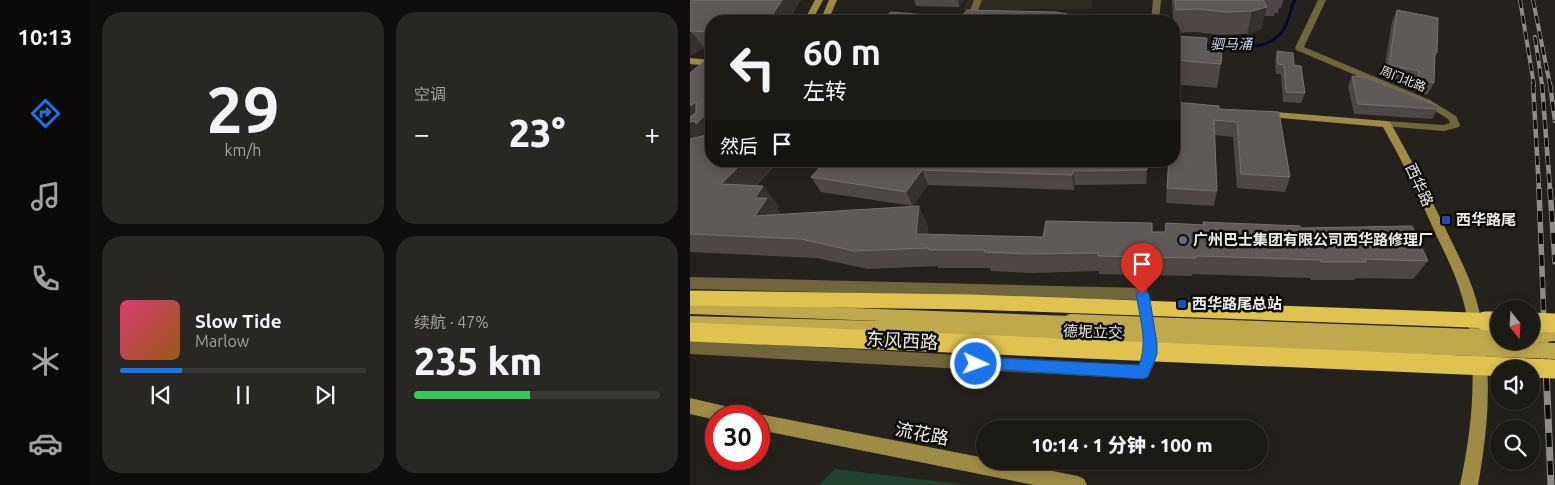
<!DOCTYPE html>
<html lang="zh">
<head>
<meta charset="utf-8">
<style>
	:root { --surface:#1c1a16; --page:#292723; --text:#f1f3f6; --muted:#a0a1a1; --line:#3a3835; --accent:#1a73e8 }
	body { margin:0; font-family:Ubuntu,"Noto Sans SC",sans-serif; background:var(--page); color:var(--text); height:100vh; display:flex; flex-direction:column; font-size:19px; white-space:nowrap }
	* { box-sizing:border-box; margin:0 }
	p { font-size:16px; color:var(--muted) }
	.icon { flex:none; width:28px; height:28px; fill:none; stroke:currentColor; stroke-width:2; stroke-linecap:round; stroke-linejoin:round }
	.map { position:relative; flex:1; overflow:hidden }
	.side { display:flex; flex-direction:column; gap:12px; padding:12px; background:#0f0e0c; width:600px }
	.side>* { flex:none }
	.guide { position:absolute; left:15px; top:15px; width:475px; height:152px; border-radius:20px; box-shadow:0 2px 12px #0003,0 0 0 1px var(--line); background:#1c1a16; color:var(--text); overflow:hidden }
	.needle { width:32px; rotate:162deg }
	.fabs { position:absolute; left:800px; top:300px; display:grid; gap:10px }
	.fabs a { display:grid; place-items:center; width:50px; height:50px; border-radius:50%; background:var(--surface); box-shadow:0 2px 12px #0003,0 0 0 1px var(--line); font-size:25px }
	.speed { position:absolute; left:15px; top:405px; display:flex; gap:10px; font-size:25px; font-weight:700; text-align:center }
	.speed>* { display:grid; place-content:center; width:65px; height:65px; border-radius:50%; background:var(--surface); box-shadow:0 2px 12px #0003,0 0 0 1px var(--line); line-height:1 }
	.speed .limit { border:8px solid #d22; background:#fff; color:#111 }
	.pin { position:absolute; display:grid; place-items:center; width:42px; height:42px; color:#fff; margin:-51px -21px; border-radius:50% 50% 50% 0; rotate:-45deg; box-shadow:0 0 5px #0007 }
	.pin .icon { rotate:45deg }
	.me { position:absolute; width:55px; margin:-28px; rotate:93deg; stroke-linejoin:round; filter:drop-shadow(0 0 4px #0008) }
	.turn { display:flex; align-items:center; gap:18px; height:105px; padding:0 15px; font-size:22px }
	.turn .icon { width:65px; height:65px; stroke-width:2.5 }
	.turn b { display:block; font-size:35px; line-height:42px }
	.then { display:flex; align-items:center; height:48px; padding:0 15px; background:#0003; gap:10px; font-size:19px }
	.big { font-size:38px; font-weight:800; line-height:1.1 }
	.side .widget { flex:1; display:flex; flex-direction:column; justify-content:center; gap:8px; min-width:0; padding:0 18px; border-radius:20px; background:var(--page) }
	.side .dial { align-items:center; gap:0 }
	.dial b { font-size:65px; line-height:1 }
	.song { display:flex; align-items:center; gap:15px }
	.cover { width:60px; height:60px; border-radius:8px; background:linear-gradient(135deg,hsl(340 70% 55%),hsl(30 70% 35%)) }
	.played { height:5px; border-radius:2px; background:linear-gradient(90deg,var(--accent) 25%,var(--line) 25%) }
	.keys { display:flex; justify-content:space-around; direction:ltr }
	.heat { display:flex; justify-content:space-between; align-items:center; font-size:28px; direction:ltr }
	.charge { height:8px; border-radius:4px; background:linear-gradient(90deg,#34c759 47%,var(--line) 0) }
	.side .tiles { flex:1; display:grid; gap:12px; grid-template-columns:repeat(2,1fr) }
	.trip { position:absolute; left:286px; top:420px; width:292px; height:50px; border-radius:25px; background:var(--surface); box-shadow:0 2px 12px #0003,0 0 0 1px var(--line); font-weight:800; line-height:50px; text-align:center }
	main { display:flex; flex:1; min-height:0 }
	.dock { display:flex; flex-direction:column; width:90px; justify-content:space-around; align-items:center; background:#0b0a09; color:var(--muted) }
	.dock .icon { width:35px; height:35px }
	.dock .active { color:var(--accent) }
	.dock b { font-size:22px; color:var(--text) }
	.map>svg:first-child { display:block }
</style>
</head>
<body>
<main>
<nav class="dock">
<b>10:13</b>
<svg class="icon active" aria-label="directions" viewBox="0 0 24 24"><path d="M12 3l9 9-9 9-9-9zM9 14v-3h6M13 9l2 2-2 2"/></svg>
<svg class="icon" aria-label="music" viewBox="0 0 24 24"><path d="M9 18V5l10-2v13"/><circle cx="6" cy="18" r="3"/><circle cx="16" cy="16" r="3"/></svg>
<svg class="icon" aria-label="phone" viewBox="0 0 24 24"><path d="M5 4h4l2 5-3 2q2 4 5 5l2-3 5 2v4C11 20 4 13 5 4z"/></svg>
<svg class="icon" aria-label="climate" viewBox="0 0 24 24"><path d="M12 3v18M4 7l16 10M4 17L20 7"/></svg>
<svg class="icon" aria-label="car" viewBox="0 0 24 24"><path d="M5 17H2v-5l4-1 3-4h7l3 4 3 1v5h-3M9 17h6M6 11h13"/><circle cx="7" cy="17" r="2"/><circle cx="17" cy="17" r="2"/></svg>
</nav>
<section class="side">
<div class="tiles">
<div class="widget dial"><b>29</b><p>km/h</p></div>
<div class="widget"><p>空调</p>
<div class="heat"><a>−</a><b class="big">23°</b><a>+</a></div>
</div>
<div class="widget">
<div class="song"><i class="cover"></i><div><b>Slow Tide</b><p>Marlow</p></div></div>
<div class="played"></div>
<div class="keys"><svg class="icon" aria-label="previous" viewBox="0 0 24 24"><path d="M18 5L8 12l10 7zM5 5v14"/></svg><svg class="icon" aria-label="pause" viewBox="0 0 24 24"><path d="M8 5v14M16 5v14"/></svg><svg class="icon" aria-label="next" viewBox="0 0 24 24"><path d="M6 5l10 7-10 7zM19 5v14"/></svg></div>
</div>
<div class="widget"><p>续航 · 47%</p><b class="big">235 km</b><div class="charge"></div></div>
</div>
</section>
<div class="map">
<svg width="865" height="485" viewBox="0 0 865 485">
	<rect width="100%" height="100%" fill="#25221d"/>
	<path fill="#312a20" d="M 278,0 L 402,0 L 402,9 L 273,10 Z"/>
	<path fill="#20422e" d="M 145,469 L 278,485 L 129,485 Z"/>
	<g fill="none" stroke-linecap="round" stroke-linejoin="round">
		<path stroke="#000d30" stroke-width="3" d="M 510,44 C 535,46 578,55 594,29 C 599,20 600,9 605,0"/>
		<path fill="#70653c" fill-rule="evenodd" d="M 284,0 L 292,0 L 284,21 L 276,21 Z
			M 463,0 L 471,0 L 469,21 L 461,21 Z
			M 628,0 L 636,0 L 614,47 L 740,100 L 766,116 L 770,125 L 769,127 L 754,131 L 692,126 L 692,122 L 696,121 L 754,125 L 760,123 L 758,119 L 734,104 L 606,50 L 605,48 Z
			M 0,277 L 452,288 L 457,290 C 461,298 466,314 462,322 L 457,324 L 452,322 L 446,300 L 0,289 Z
			M 461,338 L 466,340 C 472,352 463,366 458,377 L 453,379 L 0,354 L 0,340 L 449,365 L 456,340 Z"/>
		<path fill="#9d8b46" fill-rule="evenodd" d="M 125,0 L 133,0 L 122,21 L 114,21 Z
			M 139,0 L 147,0 L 138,21 L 130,21 Z
			M 0,58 L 21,60 L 21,66 L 0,64 Z
			M 573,111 L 696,121 L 700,122 L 709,138 C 727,170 743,203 759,236 C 769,257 780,277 786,299 C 804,359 799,425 788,485 L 770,485 C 783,425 789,360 773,300 C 767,278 757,257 747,237 C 732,203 717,170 699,138 L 693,127 L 570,116 L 570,112 Z
			M 0,398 L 43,408 L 49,410 L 51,416 L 26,416 L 26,420 L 0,414 Z
			M 69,414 L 295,458 L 295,461 L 312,461 L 388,476 L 394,479 L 397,485 L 344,485 L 69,430 L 69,416 L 63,416 Z"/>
		<path fill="#c0a84c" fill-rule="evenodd" d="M 0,302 L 381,316 L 386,318 L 388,322 L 383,328 L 387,333 L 385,338 L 380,339 L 0,328 L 0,316 L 191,321 L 0,314 Z"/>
		<g stroke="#8f8c88" stroke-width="4">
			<path id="rail-far3" d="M 830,0 L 844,85
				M 843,0 L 860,85
				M 845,37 L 852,85"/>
		</g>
		<g stroke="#8f8c88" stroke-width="4.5">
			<path id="rail-far2" d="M 843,84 L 849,190
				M 852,84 L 860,190
				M 860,84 L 865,121"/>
		</g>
		<g stroke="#8f8c88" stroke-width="5.5">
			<path id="rail-far1" d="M 849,189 L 854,322
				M 860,189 L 865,262"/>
		</g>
		<g stroke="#8f8c88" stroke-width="7">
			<path id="rail" d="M 854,321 L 861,485"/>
		</g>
		<use href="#rail-far3" stroke="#0d0c09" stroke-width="2.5" stroke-dasharray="8" stroke-linecap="butt"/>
		<use href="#rail-far2" stroke="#0d0c09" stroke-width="3" stroke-dasharray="9" stroke-linecap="butt"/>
		<use href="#rail-far1" stroke="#0d0c09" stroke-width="4" stroke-dasharray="11" stroke-linecap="butt"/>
		<use href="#rail" stroke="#0d0c09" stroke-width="5" stroke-dasharray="14" stroke-linecap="butt"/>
		<path stroke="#c0a84c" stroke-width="16" d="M 381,322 L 809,338
			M 380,333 L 865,351
			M 841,335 L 865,333"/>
		<path stroke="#e0c251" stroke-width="15" d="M 0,298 L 281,302 L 809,321"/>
		<path stroke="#e0c251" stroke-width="19" d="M 795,321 L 809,321
			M 841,322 L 865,323
			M 0,332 L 865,369"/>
	</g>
	<path fill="#4e4746" d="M 0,0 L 111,0 L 98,21 L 21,21 L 21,49 L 14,48 L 0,56 Z
		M 224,0 L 273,0 L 269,7 L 226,6 Z
		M 482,0 L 593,0 L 591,8 L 589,8 L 588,13 L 585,13 L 584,16 L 574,16 L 571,29 L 557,34 L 531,35 L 506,32 L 484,33 Z
		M 707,10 L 747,53 L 745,57 L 744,83 L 737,95 L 722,90 L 723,83 L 693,77 L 702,22 Z
		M 484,36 L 516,51 L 531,64 L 527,88 L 484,84 Z
		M 587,51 L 604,65 L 615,93 L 611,103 L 593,102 L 591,74 L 586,74 L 585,61 Z
		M 0,73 L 21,161 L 89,161 L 66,186 L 89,206 L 87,209 L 91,214 L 238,226 L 237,235 L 353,237 L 475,232 L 476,223 L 513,225 L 513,222 L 611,228 L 738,261 L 723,279 L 666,278 L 664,280 L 621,280 L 620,278 L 502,274 L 502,276 L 409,274 L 409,271 L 341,273 L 301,271 L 300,268 L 248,268 L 248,266 L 178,269 L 126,258 L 0,252 Z
		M 662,76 L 748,109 L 742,119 L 664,114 L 658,86 Z
		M 529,109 L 589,112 L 600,177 L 595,192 L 547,188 L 543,137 L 525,135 L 527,191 L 524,206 L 476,203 L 478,161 L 484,161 Z
		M 122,161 L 456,161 L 457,170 L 456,184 L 385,185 L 384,190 L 238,185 L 223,206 L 131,192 L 121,177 L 128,170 Z"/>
	<path fill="#36312e" d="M 92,0 L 111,0 L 98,21 L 73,21 Z
		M 268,0 L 273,0 L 269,7 Z
		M 577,7 L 571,29 L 557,34 L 562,11 Z
		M 1,31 L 14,48 L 0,56 L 0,32 Z
		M 6,102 L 21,109 L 21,142 L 0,156 L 0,106 Z
		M 54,161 L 89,161 L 49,203 L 31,184 Z
		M 232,170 L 238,185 L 223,206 L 216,192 Z
		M 383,171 L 385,185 L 384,190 L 382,175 Z
		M 73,186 L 89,206 L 87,209 L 94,217 L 65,216 L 65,198 Z
		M 229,206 L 238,226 L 236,248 L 226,234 Z"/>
	<path fill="#5f5958" stroke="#76706e" d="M 0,0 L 92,0 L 82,15 L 73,21 L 21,21 L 21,32 L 1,31 L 0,32 Z
		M 485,0 L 573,0 L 577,7 L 562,11 L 535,12 L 508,9 L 486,10 Z
		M 277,10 L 366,12 L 416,21 L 190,21 L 201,12 L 270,18 Z
		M 707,10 L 748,18 L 747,53 L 745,53 L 744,83 L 728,78 L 729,71 L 699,65 Z
		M 484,36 L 517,38 L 516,51 L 532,52 L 531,64 L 484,60 Z
		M 587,51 L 603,53 L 604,65 L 611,66 L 615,93 L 596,92 L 594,65 L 588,64 Z
		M 13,62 L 21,62 L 21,109 L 6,124 L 5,121 L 0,122 L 0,117 L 6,113 L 6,102 L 0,106 L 0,73 Z
		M 662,76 L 675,77 L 748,106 L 748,109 L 668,104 Z
		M 484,102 L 529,106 L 529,109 L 589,112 L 600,177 L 551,174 L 547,122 L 524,120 L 527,191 L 477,188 L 479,161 L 484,161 Z
		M 21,134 L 21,161 L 54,161 L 31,184 L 73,186 L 65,198 L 77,198 L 65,216 L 229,206 L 226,234 L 353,237 L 356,221 L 462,223 L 462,232 L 475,232 L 476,223 L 514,225 L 513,222 L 610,226 L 611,228 L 722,226 L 738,261 L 675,259 L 676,262 L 631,262 L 630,260 L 506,256 L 506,258 L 408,256 L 408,253 L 336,254 L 294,252 L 295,250 L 239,250 L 239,248 L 164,251 L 111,239 L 0,234 L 0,139 Z
		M 136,161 L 456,161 L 457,170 L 383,171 L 382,175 L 232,170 L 216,192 L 121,177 Z"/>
	<path fill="#1a73e8" stroke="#114b97" d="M 452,289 L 459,294 L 467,344 L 467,354 L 458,377 L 453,379 L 281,368 L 279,364 L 281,359 L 286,357 L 449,365 C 458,343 450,318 446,294 Z"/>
	<g fill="#1a4fb4" stroke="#0d0c09" stroke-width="2">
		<rect x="751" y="215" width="10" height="10" rx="2.5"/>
		<rect x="487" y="299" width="10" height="10" rx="2.5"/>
	</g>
	<circle fill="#5c6f8a" stroke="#0d0c09" stroke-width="2" cx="493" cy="240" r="5"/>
	<g text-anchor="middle" stroke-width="5" stroke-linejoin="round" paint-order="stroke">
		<g font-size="12" fill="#efece9" stroke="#0d0c09">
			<text transform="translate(713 79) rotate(22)" y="4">周门北路</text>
		</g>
		<g font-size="14" font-style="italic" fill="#c6d8f3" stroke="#0d0c09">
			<text x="541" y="49">驷马涌</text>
		</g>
		<g font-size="15" fill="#efece9" stroke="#0d0c09">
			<text transform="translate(729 185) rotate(65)" y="5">西华路</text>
			<text transform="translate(403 332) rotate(2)" y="5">德坭立交</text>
		</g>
		<g font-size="15" font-weight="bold" fill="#efece9" stroke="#0d0c09" text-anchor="start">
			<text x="766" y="225">西华路尾</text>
			<text x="503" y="245">广州巴士集团有限公司西华路修理厂</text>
			<text x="502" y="309">西华路尾总站</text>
		</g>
		<g font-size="18" fill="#efece9" stroke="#0d0c09">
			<text transform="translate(212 341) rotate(3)" y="6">东风西路</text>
			<text transform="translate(232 434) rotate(11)" y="6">流花路</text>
		</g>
	</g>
</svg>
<div class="fabs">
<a><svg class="needle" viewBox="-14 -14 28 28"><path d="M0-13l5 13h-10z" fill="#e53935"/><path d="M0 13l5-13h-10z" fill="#a0a1a1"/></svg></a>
<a><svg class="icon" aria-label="sound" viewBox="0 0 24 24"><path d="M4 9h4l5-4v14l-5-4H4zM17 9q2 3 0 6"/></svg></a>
<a><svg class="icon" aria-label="search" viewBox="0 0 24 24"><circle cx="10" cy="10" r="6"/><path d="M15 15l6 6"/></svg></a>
</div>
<div class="speed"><div class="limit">30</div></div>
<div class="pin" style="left:452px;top:294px;background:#d93025"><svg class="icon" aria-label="arrive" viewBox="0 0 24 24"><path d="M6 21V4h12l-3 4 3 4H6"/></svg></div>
<svg class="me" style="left:286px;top:364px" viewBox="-20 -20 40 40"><circle r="17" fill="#1a73e8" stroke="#fff" stroke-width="3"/><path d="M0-11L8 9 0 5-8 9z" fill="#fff"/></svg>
<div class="trip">10:14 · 1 分钟 · 100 m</div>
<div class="guide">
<div class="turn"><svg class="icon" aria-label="left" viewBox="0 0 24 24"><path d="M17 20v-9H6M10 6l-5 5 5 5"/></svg><div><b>60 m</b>左转</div></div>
<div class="then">然后<svg class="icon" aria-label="arrive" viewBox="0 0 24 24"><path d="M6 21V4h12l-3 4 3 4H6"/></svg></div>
</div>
</div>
</main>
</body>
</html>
